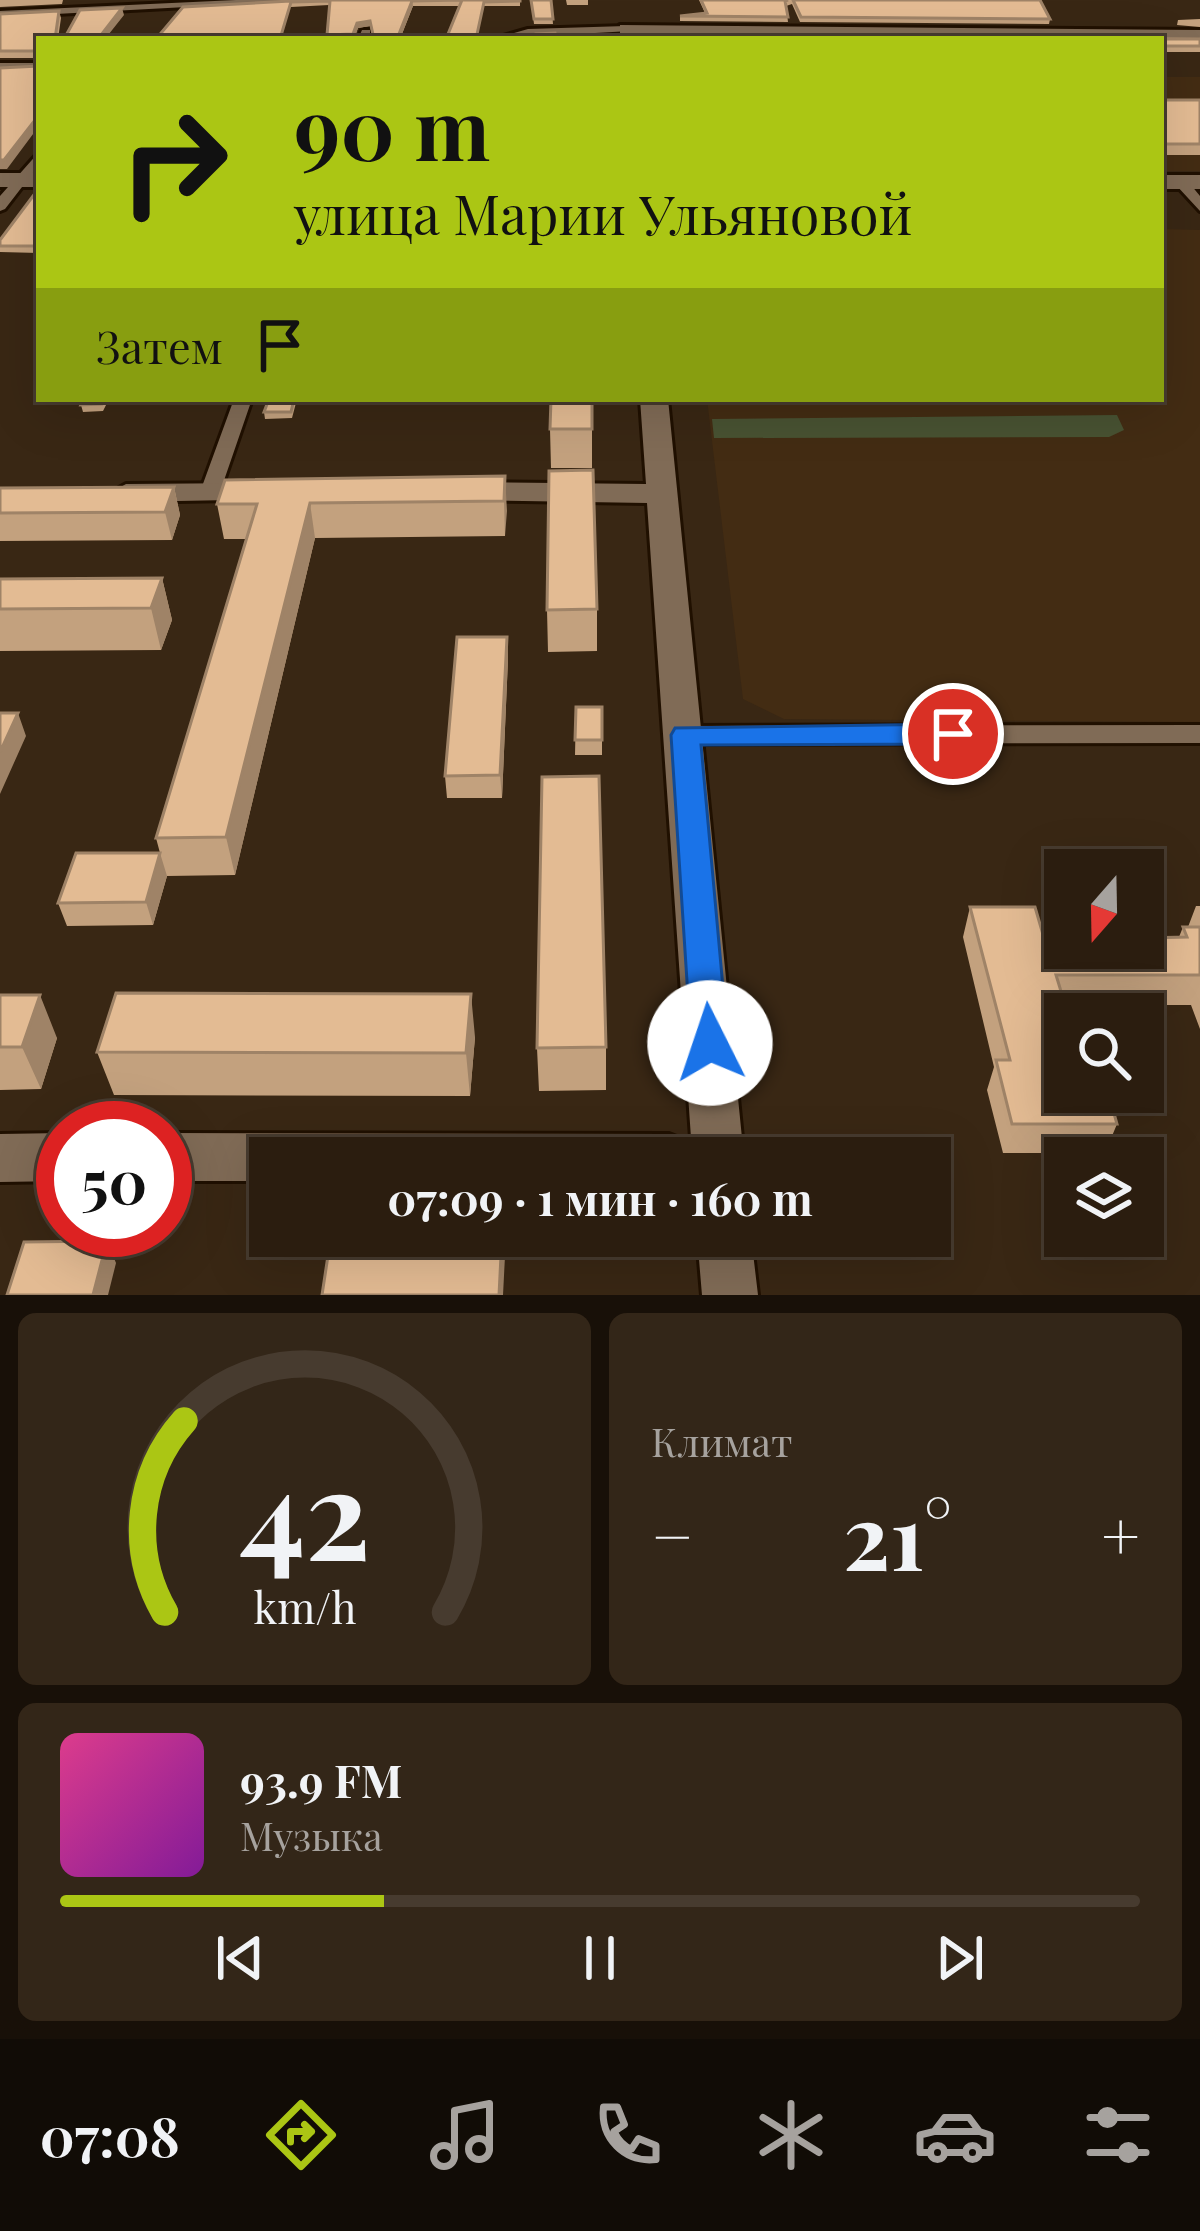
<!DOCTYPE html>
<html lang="ru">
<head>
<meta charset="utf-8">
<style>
	:root { --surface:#2b1d0f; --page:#332618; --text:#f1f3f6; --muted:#a6a29e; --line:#473b2f; --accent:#abc614 }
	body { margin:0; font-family:"Playfair Display",serif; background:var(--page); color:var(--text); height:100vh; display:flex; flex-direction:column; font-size:45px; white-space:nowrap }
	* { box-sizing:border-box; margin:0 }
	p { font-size:39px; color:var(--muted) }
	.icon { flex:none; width:66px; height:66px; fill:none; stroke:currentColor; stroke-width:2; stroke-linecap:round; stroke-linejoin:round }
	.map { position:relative; height:1295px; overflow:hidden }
	.panel { display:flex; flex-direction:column; gap:18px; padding:18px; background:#181008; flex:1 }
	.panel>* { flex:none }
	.hud { position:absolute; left:36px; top:36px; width:1128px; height:366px; border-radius:0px; box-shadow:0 12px 48px #0002,0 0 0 3px var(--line); background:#abc614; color:#111; overflow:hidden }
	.needle { width:78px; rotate:200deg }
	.controls { position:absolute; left:1044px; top:849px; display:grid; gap:24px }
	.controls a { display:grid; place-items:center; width:120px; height:120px; border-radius:0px; background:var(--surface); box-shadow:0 12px 48px #0002,0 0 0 3px var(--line); font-size:60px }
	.speed { position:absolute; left:36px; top:1101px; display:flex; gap:24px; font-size:60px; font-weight:700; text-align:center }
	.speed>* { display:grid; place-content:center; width:156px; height:156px; border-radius:50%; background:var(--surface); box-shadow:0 12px 48px #0002,0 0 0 3px var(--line); line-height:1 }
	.speed .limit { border:18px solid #d22; background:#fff; color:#111 }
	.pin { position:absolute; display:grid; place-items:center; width:102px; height:102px; color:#fff; margin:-51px; border:6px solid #fff; border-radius:50%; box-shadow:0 3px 12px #0007 }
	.me { position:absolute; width:132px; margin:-66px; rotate:356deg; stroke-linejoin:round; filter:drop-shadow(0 0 9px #0008) }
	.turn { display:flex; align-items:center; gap:42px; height:252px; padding:0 60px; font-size:54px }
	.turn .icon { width:156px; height:156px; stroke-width:2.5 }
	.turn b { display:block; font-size:84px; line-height:102px }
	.then { display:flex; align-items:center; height:114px; padding:0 60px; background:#0003; gap:24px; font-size:45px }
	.big { font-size:90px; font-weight:700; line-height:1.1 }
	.panel .widget { flex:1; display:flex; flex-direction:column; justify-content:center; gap:18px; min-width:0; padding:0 42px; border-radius:18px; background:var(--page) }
	.panel .dial { align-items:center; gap:0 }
	.dial svg { height:312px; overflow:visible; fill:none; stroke:var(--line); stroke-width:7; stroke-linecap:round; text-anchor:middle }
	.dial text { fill:var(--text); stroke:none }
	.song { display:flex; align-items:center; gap:36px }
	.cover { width:144px; height:144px; border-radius:18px; background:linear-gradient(135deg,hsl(330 70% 55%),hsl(290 70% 35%)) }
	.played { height:12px; border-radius:6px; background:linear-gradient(90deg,var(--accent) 30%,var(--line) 30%) }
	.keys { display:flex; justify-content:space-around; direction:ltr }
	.heat { display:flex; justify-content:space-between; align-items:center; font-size:66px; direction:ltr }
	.panel .tiles { flex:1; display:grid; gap:18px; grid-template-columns:1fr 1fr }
	.widget:last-child { grid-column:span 2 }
	.trip { position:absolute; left:249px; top:1137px; width:702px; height:120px; border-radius:0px; background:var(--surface); box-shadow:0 12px 48px #0002,0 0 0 3px var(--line); font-weight:700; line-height:120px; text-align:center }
	.menu { display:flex; height:192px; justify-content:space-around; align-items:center; background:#110c06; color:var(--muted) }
	.menu .icon { width:84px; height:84px }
	.menu .selected { color:var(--accent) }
	.menu b { font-size:54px; color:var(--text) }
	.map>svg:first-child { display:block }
</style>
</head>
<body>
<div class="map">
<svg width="1200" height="1295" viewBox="0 0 1200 1295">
	<rect width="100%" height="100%" fill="#392714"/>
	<path fill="#432c13" d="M 1161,77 L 1200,77 L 1200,171 L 1161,171 Z
		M 1161,229 L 1200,230 L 1200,722 L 784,719 L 743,699 L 707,399 L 1161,399 Z"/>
	<path fill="#485232" d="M 707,399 L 1106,399 L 1109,405 L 708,405 Z
		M 1117,415 L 1124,430 L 1109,437 L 714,438 L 712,419 Z"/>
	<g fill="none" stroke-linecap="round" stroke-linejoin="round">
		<g stroke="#201000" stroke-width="6">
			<path id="street" d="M 236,0 L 314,0 L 0,17 L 0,11 Z
				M 626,26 L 630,31 L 493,39 L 528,29 Z
				M 362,30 L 370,30 L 370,39 L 358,39 Z
				M 0,63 L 39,63 L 39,71 L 0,71 Z
				M 39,152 L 39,165 L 5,209 L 0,211 L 0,196 Z
				M 1176,179 L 1186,179 L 1200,196 L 1200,211 L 1176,185 Z
				M 234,399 L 252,399 L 220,492 L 210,498 L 203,496 L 200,492 Z
				M 1200,725 L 1200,743 L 686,744 L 677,741 L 673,735 L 677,729 L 686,726 Z"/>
		</g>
		<g stroke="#201000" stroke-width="6">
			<path id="secondary" d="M 620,25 L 1200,30 L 1200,40 L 626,34 L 620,33 Z
				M 0,173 L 39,173 L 39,187 L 0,187 Z
				M 1161,175 L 1200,175 L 1200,189 L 1161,189 Z
				M 640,399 L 668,399 L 744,1158 L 270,1158 L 270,1181 L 165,1181 L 165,1133 L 669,1134 L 687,1141 L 692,1152 L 647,503 L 456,500 L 440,491 L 456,482 L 646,484 Z
				M 269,483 L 280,485 L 285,492 L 280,499 L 126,502 L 110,493 L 126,484 Z
				M 63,1133 L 63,1181 L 0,1182 L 0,1134 Z
				M 697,1236 L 751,1236 L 758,1295 L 702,1295 Z"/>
		</g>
		<use href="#street" fill="#806b56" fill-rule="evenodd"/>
		<use href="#secondary" fill="#806b56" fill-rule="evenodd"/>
	</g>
	<path fill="#c3a17e" d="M 0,0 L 63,0 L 62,4 L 0,7 Z
		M 309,0 L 520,0 L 520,6 L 413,6 L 400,39 L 373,39 L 370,26 L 358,28 L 354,39 L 327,39 L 329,5 L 291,7 L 183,7 Z
		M 531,0 L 551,0 L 553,24 L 534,24 Z
		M 566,0 L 588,0 L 588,5 L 567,5 Z
		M 699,0 L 1040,0 L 1050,19 L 1049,24 L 800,22 L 792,4 L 786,6 L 788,22 L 680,21 L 680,16 L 705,13 Z
		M 59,11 L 61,18 L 58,39 L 39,39 L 39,58 L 0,58 L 0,14 Z
		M 1200,19 L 1200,27 L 1177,25 L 1178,20 Z
		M 998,37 L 1200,39 L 1200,52 L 1161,52 L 1161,39 L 997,39 Z
		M 1161,100 L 1200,100 L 1200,155 L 1161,155 Z
		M 39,188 L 39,253 L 0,252 L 0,240 Z
		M 109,399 L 103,411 L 83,412 L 81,405 Z
		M 269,399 L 297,399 L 292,418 L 265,419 L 264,412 Z
		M 592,399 L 592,468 L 551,468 L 550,429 Z
		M 505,476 L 505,536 L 315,538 L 235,875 L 167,876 L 153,925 L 67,926 L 58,903 L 160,853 L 156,838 L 246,539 L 224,539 L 217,504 Z
		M 174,487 L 180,515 L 172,540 L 0,541 L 0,488 Z
		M 162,578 L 172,620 L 161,650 L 0,651 L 0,579 Z
		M 597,609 L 597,651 L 548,652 L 547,610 Z
		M 507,637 L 508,659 L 502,798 L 447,798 L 445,776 Z
		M 576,707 L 602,707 L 602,755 L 575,755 Z
		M 1196,906 L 1200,906 L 1200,1029 L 1191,1005 L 1066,1005 L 1065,1092 L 1117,1124 L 1105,1153 L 1003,1153 L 987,1090 L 994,1067 L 963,937 L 970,907 L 1044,938 L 1179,937 L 1183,927 L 1188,927 Z
		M 0,995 L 57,1038 L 41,1089 L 0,1090 Z
		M 475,1037 L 470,1096 L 114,1095 L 97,1052 Z
		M 606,1047 L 606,1090 L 539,1091 L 537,1048 Z"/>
	<path fill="#9f8367" d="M 412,1 L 413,6 L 400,39 L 397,39 Z
		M 122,8 L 124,15 L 105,39 L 98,39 Z
		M 370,21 L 370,26 L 358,28 L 354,39 L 353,34 L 357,23 Z
		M 39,115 L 39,126 L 7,169 L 0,169 L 0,160 Z
		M 505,476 L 507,511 L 505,536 L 504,501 Z
		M 174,487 L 180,515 L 172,540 L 165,512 Z
		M 310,503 L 315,538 L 235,875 L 226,837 Z
		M 162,578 L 172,620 L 161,650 L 151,608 Z
		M 507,637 L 508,659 L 502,798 L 500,775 Z
		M 18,713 L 26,736 L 0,794 L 0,752 Z
		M 160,853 L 167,876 L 153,925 L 146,902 Z
		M 471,994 L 475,1037 L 470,1096 L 466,1053 Z
		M 40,995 L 57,1038 L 41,1089 L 22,1047 Z
		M 502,1236 L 505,1256 L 503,1295 L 499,1295 Z
		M 107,1241 L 116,1263 L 108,1295 L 93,1295 Z"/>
	<path fill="#e3bb93" stroke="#9f8367" stroke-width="3" d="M 309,0 L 520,0 L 520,1 L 484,2 L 476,39 L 446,39 L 462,0 L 412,1 L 397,39 L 374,39 L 370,21 L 357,23 L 353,34 L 327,35 L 330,1 L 291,2 L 280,39 L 156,39 L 183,7 Z
		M 531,0 L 551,0 L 553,19 L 534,19 Z
		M 701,0 L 788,0 L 785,1 L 788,17 L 680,16 L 707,13 Z
		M 793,0 L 1040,0 L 1050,19 L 801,17 Z
		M 122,8 L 98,39 L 64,39 L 80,10 Z
		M 59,11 L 55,39 L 39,39 L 39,60 L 37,51 L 0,51 L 0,14 Z
		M 555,33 L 556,39 L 536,39 L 536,34 Z
		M 810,37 L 944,37 L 945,39 L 834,39 Z
		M 998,37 L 1200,39 L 1200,46 L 1161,46 L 1161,39 Z
		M 39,66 L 39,115 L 4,160 L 0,160 L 0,68 Z
		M 1161,100 L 1200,100 L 1200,144 L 1161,144 Z
		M 39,188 L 39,246 L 0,246 L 0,240 Z
		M 84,399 L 104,399 L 102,404 L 81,405 Z
		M 269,399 L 294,399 L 291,412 L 264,412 Z
		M 551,399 L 592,399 L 592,429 L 550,429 Z
		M 593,470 L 597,609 L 547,610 L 549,471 Z
		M 505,476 L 504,501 L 310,503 L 226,837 L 156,838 L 257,504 L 217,504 L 225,480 Z
		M 174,487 L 165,512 L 0,513 L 0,488 Z
		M 162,578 L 151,608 L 0,609 L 0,579 Z
		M 457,637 L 507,637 L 500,775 L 445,776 Z
		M 576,707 L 602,707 L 602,740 L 575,740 Z
		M 0,713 L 18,713 L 0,752 Z
		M 599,776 L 606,1047 L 537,1048 L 542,777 Z
		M 76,853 L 160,853 L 146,902 L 58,903 Z
		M 970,907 L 1035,907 L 1044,938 L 1065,938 L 1065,948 L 1143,948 L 1143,938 L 1187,937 L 1183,927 L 1200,927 L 1200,975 L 1056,975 L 1068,1014 L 1065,1014 L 1065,1092 L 1108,1092 L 1117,1124 L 1012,1124 L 996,1060 L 1010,1060 Z
		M 116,993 L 471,994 L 466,1053 L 97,1052 Z
		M 0,995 L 40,995 L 22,1047 L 0,1047 Z
		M 331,1236 L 502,1236 L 499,1295 L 322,1295 Z
		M 107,1241 L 93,1295 L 7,1295 L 24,1242 Z"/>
	<path fill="#1a73e8" stroke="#114b97" stroke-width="3" d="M 953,724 L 968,734 L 953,744 L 701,745 L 728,1043 L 722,1054 L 710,1059 L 697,1054 L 691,1043 L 671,735 L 675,728 Z"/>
</svg>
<div class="controls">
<a><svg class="needle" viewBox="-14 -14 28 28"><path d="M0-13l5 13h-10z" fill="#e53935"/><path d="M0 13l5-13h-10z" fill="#a6a29e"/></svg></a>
<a><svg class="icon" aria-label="search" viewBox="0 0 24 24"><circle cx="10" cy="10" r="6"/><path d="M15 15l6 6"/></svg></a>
<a><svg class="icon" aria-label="layers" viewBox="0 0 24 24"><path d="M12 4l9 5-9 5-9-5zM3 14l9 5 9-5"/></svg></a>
</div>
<div class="speed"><div class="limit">50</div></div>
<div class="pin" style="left:953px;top:734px;background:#d93025"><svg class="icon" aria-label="arrive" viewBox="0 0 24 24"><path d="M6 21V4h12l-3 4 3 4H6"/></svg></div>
<svg class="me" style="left:710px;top:1043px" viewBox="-20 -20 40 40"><circle r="19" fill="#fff"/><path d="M0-13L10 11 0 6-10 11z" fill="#1a73e8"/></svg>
<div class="trip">07:09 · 1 мин · 160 m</div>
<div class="hud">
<div class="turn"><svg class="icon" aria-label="right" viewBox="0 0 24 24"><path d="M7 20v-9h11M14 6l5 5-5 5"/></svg><div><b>90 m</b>улица Марии Ульяновой</div></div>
<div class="then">Затем<svg class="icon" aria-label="arrive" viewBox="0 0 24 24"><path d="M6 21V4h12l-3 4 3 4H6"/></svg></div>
</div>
</div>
<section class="panel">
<div class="tiles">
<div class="widget dial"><svg viewBox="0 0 100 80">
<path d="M14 69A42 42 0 1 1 86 69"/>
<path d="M14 69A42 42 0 0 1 19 20" stroke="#abc614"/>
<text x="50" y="56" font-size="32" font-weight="700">42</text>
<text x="50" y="72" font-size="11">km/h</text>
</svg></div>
<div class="widget"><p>Климат</p>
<div class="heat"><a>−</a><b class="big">21°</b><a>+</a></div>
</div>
<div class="widget">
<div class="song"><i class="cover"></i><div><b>93.9 FM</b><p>Музыка</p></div></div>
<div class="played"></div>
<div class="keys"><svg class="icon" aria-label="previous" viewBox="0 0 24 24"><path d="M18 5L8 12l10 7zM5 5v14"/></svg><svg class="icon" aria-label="pause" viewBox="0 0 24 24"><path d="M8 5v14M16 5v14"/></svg><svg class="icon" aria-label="next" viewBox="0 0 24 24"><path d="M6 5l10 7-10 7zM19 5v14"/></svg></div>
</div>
</div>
</section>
<nav class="menu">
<b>07:08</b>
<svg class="icon selected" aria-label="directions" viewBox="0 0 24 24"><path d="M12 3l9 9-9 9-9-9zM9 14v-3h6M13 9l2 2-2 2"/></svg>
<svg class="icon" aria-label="music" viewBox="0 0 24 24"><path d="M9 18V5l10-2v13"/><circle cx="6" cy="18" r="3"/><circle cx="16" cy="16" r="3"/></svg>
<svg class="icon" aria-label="phone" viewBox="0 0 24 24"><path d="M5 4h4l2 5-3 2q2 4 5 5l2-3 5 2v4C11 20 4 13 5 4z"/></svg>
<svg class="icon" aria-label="climate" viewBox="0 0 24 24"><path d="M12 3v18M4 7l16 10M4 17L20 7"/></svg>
<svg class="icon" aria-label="car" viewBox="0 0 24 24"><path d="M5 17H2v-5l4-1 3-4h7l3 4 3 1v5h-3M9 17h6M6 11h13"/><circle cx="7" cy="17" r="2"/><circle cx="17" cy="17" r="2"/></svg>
<svg class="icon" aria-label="filters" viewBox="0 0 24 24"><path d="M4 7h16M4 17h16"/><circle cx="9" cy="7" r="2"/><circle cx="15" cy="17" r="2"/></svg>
</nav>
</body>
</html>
